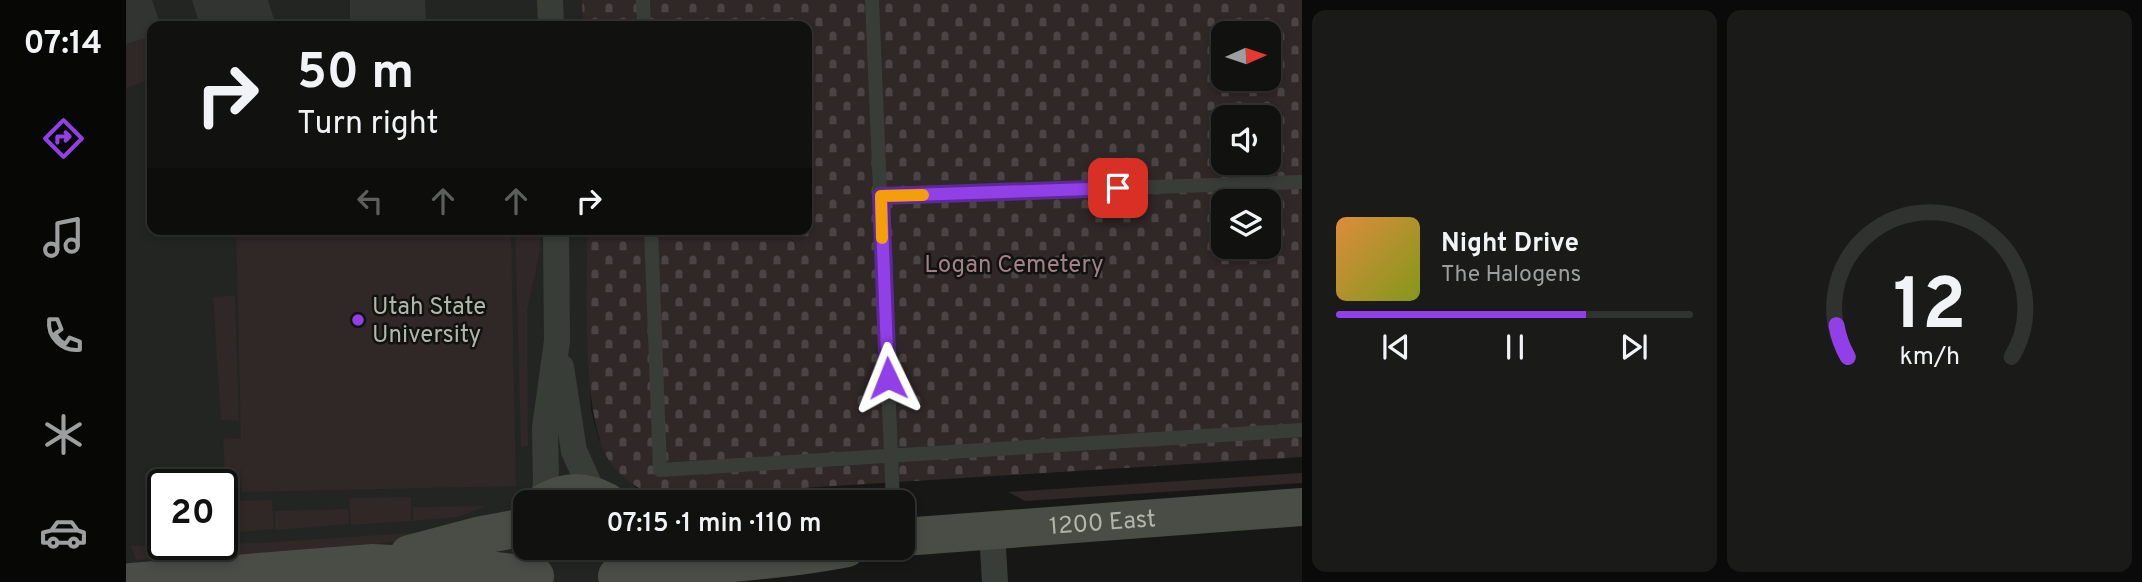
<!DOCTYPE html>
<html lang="en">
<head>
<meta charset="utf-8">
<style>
	:root { --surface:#111210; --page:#1a1b19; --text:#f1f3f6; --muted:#9c9e9f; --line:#303230; --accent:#913fe7 }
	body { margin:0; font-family:Overpass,sans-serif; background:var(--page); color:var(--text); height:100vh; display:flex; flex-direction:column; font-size:26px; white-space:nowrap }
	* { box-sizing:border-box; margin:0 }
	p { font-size:23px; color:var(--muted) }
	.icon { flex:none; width:38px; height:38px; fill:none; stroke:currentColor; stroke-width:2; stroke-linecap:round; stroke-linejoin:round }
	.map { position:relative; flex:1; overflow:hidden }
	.sheet { display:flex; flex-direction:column; gap:10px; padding:10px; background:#090a09; width:840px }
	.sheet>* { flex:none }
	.top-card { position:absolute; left:21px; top:21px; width:665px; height:214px; border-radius:14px; box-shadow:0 4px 10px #0003,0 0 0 2px var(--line); background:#111210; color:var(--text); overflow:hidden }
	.needle { width:46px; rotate:87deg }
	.buttons { position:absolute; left:1085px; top:21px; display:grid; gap:14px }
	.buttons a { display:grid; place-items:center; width:70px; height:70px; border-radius:14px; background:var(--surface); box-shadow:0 4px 10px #0003,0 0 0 2px var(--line); font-size:35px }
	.speed { position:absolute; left:21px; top:469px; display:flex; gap:14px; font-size:35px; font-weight:700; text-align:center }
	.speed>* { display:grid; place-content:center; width:91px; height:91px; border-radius:50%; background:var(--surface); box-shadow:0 4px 10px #0003,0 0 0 2px var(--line); line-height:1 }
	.speed .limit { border:4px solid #111; border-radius:10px; background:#fff; color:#111 }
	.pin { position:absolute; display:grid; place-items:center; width:60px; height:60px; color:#fff; margin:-30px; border-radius:14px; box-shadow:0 4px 10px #0006 }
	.me { position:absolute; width:77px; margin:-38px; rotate:358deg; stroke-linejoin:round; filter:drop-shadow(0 0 5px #0008) }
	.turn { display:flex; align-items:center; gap:24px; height:147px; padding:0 35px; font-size:32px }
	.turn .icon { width:91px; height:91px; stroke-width:2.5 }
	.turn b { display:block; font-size:49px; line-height:60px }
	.lanes { display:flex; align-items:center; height:66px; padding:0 35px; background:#0003; justify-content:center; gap:35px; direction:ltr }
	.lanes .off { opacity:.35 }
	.sheet .widget { flex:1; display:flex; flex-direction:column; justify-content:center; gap:10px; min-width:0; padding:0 24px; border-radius:14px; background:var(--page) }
	.sheet .dial { align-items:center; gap:0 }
	.dial svg { height:182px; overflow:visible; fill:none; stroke:var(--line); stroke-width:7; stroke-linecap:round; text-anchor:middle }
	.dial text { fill:var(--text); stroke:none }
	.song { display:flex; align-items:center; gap:21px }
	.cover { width:84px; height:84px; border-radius:10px; background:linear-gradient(135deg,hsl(30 70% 55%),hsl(70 70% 35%)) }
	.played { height:7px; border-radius:4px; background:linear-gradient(90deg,var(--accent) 70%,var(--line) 70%) }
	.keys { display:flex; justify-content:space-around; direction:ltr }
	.sheet .tiles { flex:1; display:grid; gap:10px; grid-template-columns:repeat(2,1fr) }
	.trip { position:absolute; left:387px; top:490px; width:402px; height:70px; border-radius:14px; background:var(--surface); box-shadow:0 4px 10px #0003,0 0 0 2px var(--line); font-weight:600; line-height:70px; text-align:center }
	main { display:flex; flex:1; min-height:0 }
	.tabs { display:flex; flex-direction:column; width:126px; justify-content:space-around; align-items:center; background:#070706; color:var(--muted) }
	.tabs .icon { width:49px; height:49px }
	.tabs .selected { color:var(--accent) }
	.tabs b { font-size:32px; color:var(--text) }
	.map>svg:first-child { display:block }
</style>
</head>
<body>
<main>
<nav class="tabs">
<b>07:14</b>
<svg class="icon selected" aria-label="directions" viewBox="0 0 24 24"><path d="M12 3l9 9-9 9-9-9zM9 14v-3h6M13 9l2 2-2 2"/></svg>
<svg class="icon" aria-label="music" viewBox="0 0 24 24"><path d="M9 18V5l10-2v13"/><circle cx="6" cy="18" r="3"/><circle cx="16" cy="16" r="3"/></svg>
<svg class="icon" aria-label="phone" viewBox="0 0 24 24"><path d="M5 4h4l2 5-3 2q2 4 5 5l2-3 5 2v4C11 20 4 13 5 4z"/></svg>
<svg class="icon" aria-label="climate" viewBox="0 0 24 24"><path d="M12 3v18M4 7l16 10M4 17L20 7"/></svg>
<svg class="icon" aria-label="car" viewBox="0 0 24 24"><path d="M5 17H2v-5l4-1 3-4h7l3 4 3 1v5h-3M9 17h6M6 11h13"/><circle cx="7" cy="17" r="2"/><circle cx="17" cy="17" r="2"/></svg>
</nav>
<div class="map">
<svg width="1176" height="582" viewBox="0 0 1176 582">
	<defs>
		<pattern id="cemetery-stones" width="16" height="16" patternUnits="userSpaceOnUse" patternTransform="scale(1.75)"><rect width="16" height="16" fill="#302727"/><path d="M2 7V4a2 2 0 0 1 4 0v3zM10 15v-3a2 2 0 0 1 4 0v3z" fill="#4b4444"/></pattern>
	</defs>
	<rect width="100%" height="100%" fill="#171816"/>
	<path fill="#232522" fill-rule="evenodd" d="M 0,0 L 456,0 L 457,26 L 26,26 L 26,229 L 461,229 L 465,410 L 473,440 L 510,488 L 530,497 L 531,502 L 399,502 L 399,548 L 537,548 L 541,582 L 0,582 ZM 37,485 L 96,485 L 96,544 L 37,544 Z"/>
	<path fill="#302727" d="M 24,36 L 26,79 L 0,88 L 0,44 Z
		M 110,229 L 385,229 L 390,486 L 116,492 L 115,469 L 114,492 L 100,493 L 97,438 L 115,439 Z
		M 389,229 L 414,229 L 414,251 L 401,311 L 402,446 L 395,447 Z
		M 109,295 L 113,421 L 95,420 L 87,297 Z
		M 1176,473 L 1176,483 L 899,501 L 882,492 Z
		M 285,497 L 285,521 L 225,525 L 223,498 Z
		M 146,500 L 148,529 L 103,533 L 101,501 Z
		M 361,506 L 332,517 L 287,521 L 287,507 Z
		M 222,509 L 223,524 L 149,530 L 149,511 Z
		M 328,530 C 229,554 112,554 10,560 L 5,546 L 134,543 Z"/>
	<path fill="url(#cemetery-stones)" fill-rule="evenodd" d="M 456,0 L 1176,0 L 1176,457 L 530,497 C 513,489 495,478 484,462 C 454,416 462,288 461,229 L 681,229 L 681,26 L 457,26 ZM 1097,33 L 1143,33 L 1143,79 L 1097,79 ZM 1097,117 L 1143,117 L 1143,163 L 1097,163 ZM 1097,201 L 1143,201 L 1143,247 L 1097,247 Z"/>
	<path fill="#323431" d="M 0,0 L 26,0 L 35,26 L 26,26 L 26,36 L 0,44 Z
		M 66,0 L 142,0 L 150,26 L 74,26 Z
		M 224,0 L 299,0 L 300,26 L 224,26 Z"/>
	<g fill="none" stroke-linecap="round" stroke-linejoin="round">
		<path stroke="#393d38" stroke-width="14" d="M 517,0 L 518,26
			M 746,0 L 767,502
			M 755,196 L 1176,182
			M 525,229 L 534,470 L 1176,430"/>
		<path stroke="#393d38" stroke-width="26" d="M 424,0 L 425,26
			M 435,367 L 448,451 L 468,495
			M 417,502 L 420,483 L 419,428 L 431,341 L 430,229
			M 866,531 L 869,582"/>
		<g stroke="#494d46" stroke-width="38">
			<path d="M 419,502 C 441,490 459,490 481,502"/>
			<path id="s1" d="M 777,537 L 1176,507"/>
			<path d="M 283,554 L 351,536 L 399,527"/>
			<path d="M 491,576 C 568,564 645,563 721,548"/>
			<path d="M 5,582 L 247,563 L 355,569 L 409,576"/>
		</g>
	</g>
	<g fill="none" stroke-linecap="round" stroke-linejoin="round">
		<g stroke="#5e2996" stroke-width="18">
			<path id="route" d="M 762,378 L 755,196 L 992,188"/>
		</g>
		<use href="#route" stroke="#913fe7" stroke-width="12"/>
		<path stroke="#f59e0b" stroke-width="12" d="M 756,238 L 755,196 L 797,195"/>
	</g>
	<circle fill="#913fe7" stroke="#121311" stroke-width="2.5" cx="232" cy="320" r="7"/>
	<g text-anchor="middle" stroke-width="5" stroke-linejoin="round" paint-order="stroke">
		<g font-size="24" fill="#a18185" stroke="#121311">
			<text x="888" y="272">Logan Cemetery</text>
		</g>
		<g font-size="24" fill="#b0b7a9" stroke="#121311" text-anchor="start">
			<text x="246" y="314">Utah State<tspan x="246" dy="28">University</tspan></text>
		</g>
		<g font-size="24" fill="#b0b7a9" stroke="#121311">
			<text dy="8" stroke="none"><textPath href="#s1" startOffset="200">1200 East</textPath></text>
		</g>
	</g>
</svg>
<div class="buttons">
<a><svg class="needle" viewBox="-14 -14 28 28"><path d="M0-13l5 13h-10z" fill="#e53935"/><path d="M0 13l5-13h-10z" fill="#9c9e9f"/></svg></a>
<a><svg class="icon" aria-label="sound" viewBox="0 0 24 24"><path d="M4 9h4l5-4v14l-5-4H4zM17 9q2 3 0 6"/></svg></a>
<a><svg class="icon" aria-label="layers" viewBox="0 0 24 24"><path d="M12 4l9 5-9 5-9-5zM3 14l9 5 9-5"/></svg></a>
</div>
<div class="speed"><div class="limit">20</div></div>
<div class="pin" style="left:992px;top:188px;background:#d93025"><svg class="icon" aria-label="arrive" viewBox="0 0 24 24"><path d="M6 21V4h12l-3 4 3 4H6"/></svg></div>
<svg class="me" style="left:762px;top:378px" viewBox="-20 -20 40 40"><path d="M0-17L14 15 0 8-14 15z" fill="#913fe7" stroke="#fff" stroke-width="4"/></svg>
<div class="trip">07:15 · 1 min · 110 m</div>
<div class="top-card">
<div class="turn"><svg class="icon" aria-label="right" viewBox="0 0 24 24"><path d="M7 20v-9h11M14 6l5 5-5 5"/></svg><div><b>50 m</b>Turn right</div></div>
<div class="lanes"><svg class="icon off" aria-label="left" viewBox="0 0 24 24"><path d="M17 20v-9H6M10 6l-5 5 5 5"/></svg><svg class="icon off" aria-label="ahead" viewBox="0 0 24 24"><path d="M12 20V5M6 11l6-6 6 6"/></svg><svg class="icon off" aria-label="ahead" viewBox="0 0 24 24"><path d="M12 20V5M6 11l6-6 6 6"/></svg><svg class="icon" aria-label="right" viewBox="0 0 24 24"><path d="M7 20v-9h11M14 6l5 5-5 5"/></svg></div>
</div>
</div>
<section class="sheet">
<div class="tiles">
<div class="widget">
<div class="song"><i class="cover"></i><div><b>Night Drive</b><p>The Halogens</p></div></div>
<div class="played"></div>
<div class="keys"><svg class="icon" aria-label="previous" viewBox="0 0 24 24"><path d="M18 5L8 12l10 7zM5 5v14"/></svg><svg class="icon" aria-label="pause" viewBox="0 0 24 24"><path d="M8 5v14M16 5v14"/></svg><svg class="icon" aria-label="next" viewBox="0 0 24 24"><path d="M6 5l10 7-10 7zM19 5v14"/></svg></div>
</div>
<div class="widget dial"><svg viewBox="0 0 100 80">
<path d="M14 69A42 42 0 1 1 86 69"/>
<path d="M14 69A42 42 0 0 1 9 55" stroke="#913fe7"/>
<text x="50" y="56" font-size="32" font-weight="700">12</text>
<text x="50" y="72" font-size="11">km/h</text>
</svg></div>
</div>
</section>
</main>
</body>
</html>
